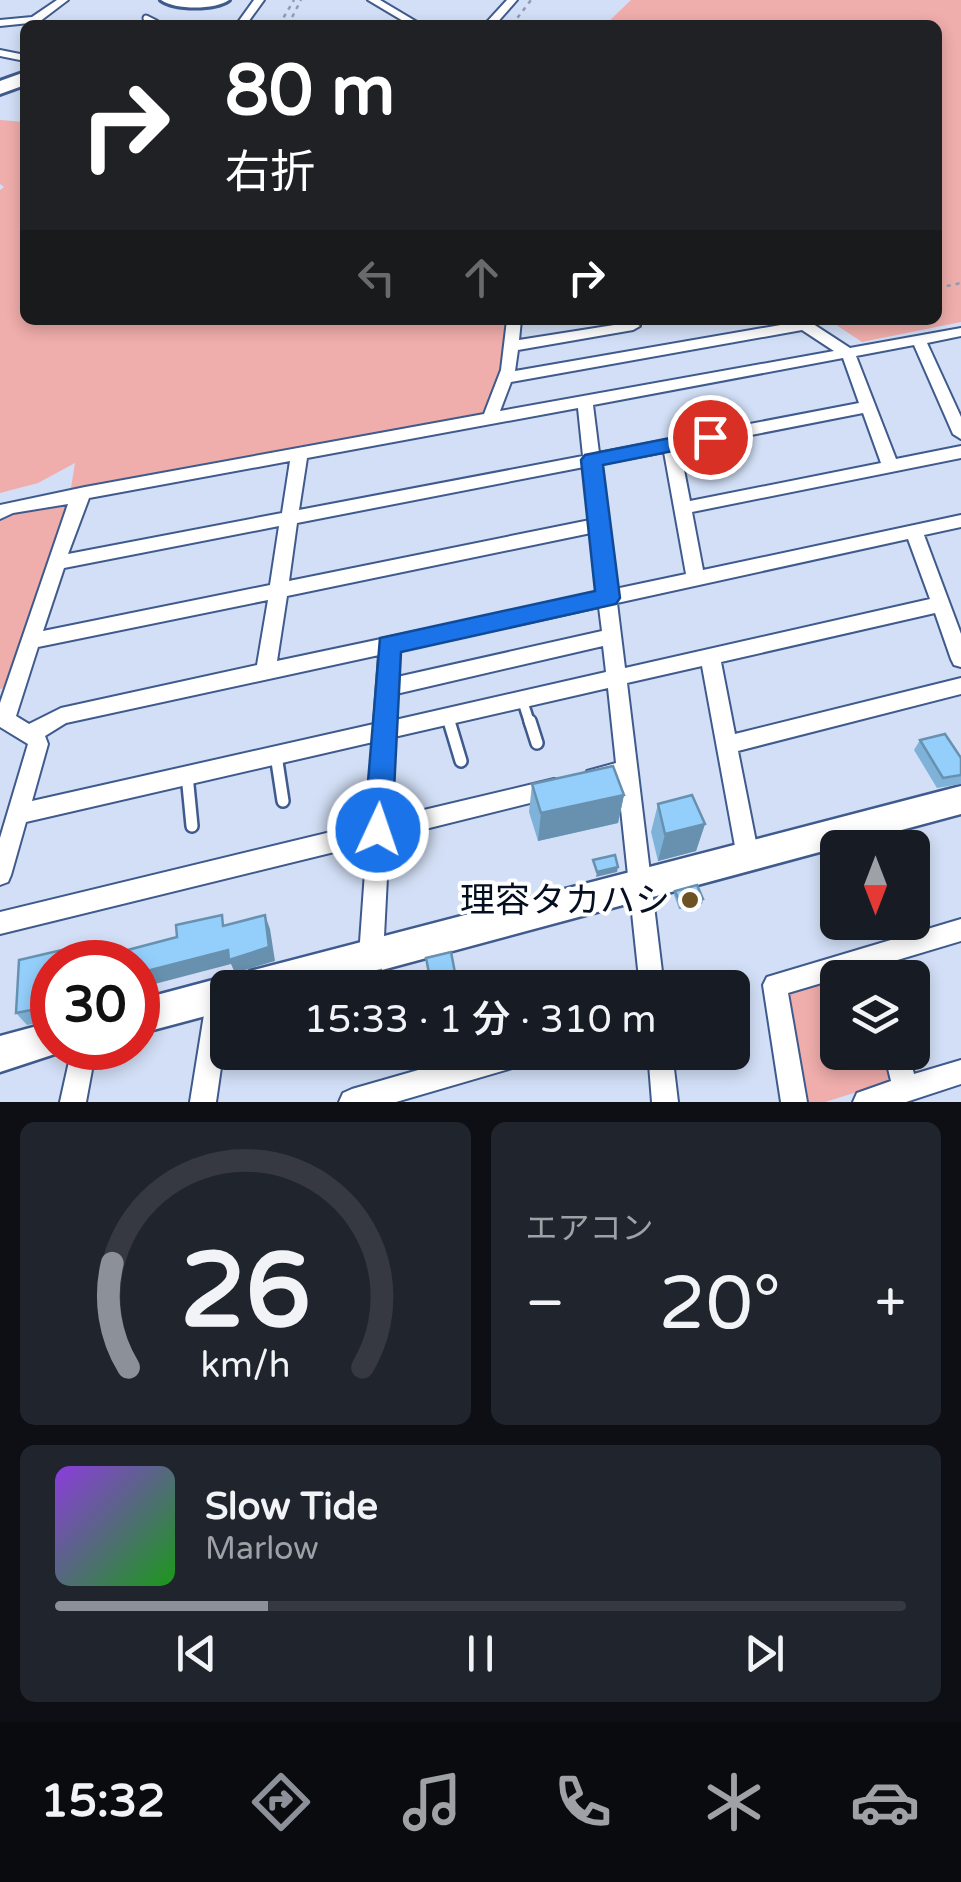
<!DOCTYPE html>
<html lang="ja">
<head>
<meta charset="utf-8">
<style>
	:root { --surface:#171b24; --page:#20242c; --text:#f1f3f6; --muted:#9ea1a6; --line:#363941; --accent:#8c9099 }
	body { margin:0; font-family:"Varela Round","Noto Sans JP",sans-serif; background:var(--page); color:var(--text); height:100vh; display:flex; flex-direction:column; font-size:38px; white-space:nowrap }
	* { box-sizing:border-box; margin:0 }
	p { font-size:32px; color:var(--muted) }
	.icon { flex:none; width:55px; height:55px; fill:none; stroke:currentColor; stroke-width:2; stroke-linecap:round; stroke-linejoin:round }
	.map { position:relative; height:1102px; overflow:hidden }
	.panel { display:flex; flex-direction:column; gap:20px; padding:20px; background:#0d0f14; flex:1 }
	.panel>* { flex:none }
	.top-card { position:absolute; left:20px; top:20px; width:922px; height:305px; border-radius:15px; box-shadow:0 5px 15px #0003; background:#202124; color:#fff; overflow:hidden }
	.needle { width:65px; rotate:180deg }
	.tools { position:absolute; left:820px; top:830px; display:grid; gap:20px }
	.tools a { display:grid; place-items:center; width:110px; height:110px; border-radius:15px; background:var(--surface); box-shadow:0 5px 15px #0003; font-size:50px }
	.speed { position:absolute; left:30px; top:940px; display:flex; gap:20px; font-size:50px; font-weight:700; text-align:center }
	.speed>* { display:grid; place-content:center; width:130px; height:130px; border-radius:50%; background:var(--surface); box-shadow:0 5px 15px #0003; line-height:1 }
	.speed .limit { border:15px solid #d22; background:#fff; color:#111 }
	.pin { position:absolute; display:grid; place-items:center; width:85px; height:85px; color:#fff; margin:-42px; border:5px solid #fff; border-radius:50%; box-shadow:0 2px 10px #0007 }
	.me { position:absolute; width:110px; margin:-55px; rotate:3deg; stroke-linejoin:round; filter:drop-shadow(0 0 8px #0008) }
	.turn { display:flex; align-items:center; gap:35px; height:210px; padding:0 40px; font-size:45px }
	.turn .icon { width:130px; height:130px; stroke-width:2.5 }
	.turn b { display:block; font-size:70px; line-height:85px }
	.lanes { display:flex; align-items:center; height:95px; padding:0 40px; background:#0003; justify-content:center; gap:50px; direction:ltr }
	.lanes .off { opacity:.35 }
	.big { font-size:75px; font-weight:600; line-height:1.1 }
	.panel .tile { flex:1; display:flex; flex-direction:column; justify-content:center; gap:15px; min-width:0; padding:0 35px; border-radius:15px; background:var(--page) }
	.panel .dial { align-items:center; gap:0 }
	.dial svg { height:260px; overflow:visible; fill:none; stroke:var(--line); stroke-width:7; stroke-linecap:round; text-anchor:middle }
	.dial text { fill:var(--text); stroke:none }
	.song { display:flex; align-items:center; gap:30px }
	.cover { width:120px; height:120px; border-radius:15px; background:linear-gradient(135deg,hsl(270 70% 55%),hsl(120 70% 35%)) }
	.played { height:10px; border-radius:5px; background:linear-gradient(90deg,var(--accent) 25%,var(--line) 25%) }
	.keys { display:flex; justify-content:space-around; direction:ltr }
	.heat { display:flex; justify-content:space-between; align-items:center; font-size:55px; direction:ltr }
	.panel .tiles { flex:1; display:grid; gap:20px; grid-template-columns:1fr 1fr }
	.tile:last-child { grid-column:span 2 }
	.trip { position:absolute; left:210px; top:970px; width:540px; height:100px; border-radius:15px; background:var(--surface); box-shadow:0 5px 15px #0003; font-weight:600; line-height:100px; text-align:center }
	.tabs { display:flex; height:160px; justify-content:space-around; align-items:center; background:#090b0e; color:var(--muted) }
	.tabs .icon { width:70px; height:70px }
	.tabs .current { color:var(--accent) }
	.tabs b { font-size:45px; color:var(--text) }
	.map>svg:first-child { display:block }
</style>
</head>
<body>
<div class="map">
<svg width="961" height="1102" viewBox="0 0 961 1102">
	<rect width="100%" height="100%" fill="#d2dff6"/>
	<path fill="#efadab" d="M 631,0 L 961,0 L 961,322 L 862,342 L 829,320 L 938,320 L 938,25 L 605,25 Z
		M 0,120 L 25,122 L 25,320 L 505,320 C 512,352 497,384 484,413 L 71,488 L 75,463 L 38,483 L 0,493 L 0,190 L 4,187 L 0,184 Z
		M 61,504 L 67,508 L 4,688 L 0,689 L 0,520 L 11,514 Z
		M 856,965 L 866,977 L 838,978 L 838,1052 L 885,1053 L 889,1082 L 825,1102 L 807,1102 L 802,1097 L 786,982 Z"/>
	<g fill="none" stroke-linecap="round" stroke-linejoin="round">
		<g stroke="#3f5a8c" stroke-width="9">
			<path id="lane-far2" d="M 146,18 L 156,23"/>
		</g>
		<g stroke="#3f5a8c" stroke-width="14">
			<path id="lane-far1" d="M 522,699 L 530,724
				M 448,716 L 450,724"/>
		</g>
		<g stroke="#3f5a8c" stroke-width="16">
			<path id="lane" d="M 449,721 L 461,761
				M 530,721 L 537,743
				M 276,755 L 283,801
				M 187,775 L 192,826"/>
		</g>
		<g stroke="#3f5a8c" stroke-width="4">
			<path id="street" d="M 57,0 L 68,0 L 39,22 L 0,26 L 0,20 L 32,17 Z
				M 254,0 L 264,0 L 246,25 L 236,25 Z
				M 368,0 L 380,0 L 422,25 L 410,25 Z
				M 507,0 L 517,0 L 495,25 L 484,25 Z
				M 0,50 L 25,55 L 25,61 L 0,56 Z
				M 507,320 L 521,320 L 519,340 L 633,322 L 640,326 L 633,330 L 518,350 L 515,371 L 792,323 L 790,320 L 807,320 L 850,348 L 961,328 L 961,336 L 927,343 L 961,417 L 961,439 L 953,434 L 914,345 L 856,356 L 896,459 L 961,446 L 961,458 L 692,512 L 703,570 L 961,515 L 961,527 L 924,535 L 961,634 L 961,667 L 954,665 L 951,659 L 935,613 L 721,662 L 735,734 L 961,678 L 961,694 L 738,751 L 759,857 L 756,864 L 748,867 L 740,864 L 737,857 L 702,666 L 627,683 L 664,988 L 640,988 L 618,781 L 594,787 L 587,785 L 584,778 L 587,771 L 616,763 L 608,688 L 394,737 L 390,818 L 554,779 L 561,781 L 564,788 L 561,795 L 554,797 L 389,838 L 383,956 L 379,964 L 371,968 L 363,964 L 359,956 L 367,844 L 0,934 L 0,912 L 368,823 L 373,742 L 26,822 L 11,875 L 8,882 L 0,885 L 0,838 L 28,744 L 0,727 L 0,703 L 68,504 L 13,513 L 0,519 L 0,505 L 85,487 L 484,414 L 501,370 ZM 802,330 L 834,351 L 500,411 L 511,382 ZM 843,358 L 859,403 L 599,453 L 593,405 ZM 578,408 L 583,456 L 299,510 L 307,458 ZM 863,413 L 881,463 L 690,501 L 680,449 ZM 664,452 L 686,574 L 615,589 L 600,464 ZM 290,461 L 282,513 L 68,554 L 89,498 ZM 584,467 L 590,520 L 289,581 L 297,523 ZM 279,526 L 270,585 L 43,631 L 64,568 ZM 591,533 L 598,593 L 277,661 L 287,596 ZM 908,539 L 930,599 L 625,668 L 617,603 ZM 268,600 L 257,665 L 61,708 L 29,724 L 16,716 L 38,647 ZM 599,607 L 602,631 L 397,677 L 398,651 ZM 603,646 L 606,672 L 395,720 L 396,694 ZM 379,655 L 374,724 L 32,801 L 48,744 L 45,736 L 66,723 Z
				M 961,919 L 961,941 L 884,964 L 888,978 L 864,978 L 862,971 L 788,993 L 807,1102 L 781,1102 L 763,985 L 767,977 Z
				M 219,984 L 228,988 L 228,1019 L 216,1102 L 190,1102 L 207,996 L 211,988 Z
				M 72,1048 L 96,1048 L 86,1102 L 60,1102 Z
				M 481,1052 L 538,1052 L 535,1061 L 526,1064 L 396,1102 L 339,1102 L 343,1093 L 352,1089 Z
				M 648,1052 L 672,1052 L 678,1102 L 652,1102 Z
				M 884,1052 L 908,1052 L 914,1074 L 961,1060 L 961,1084 L 906,1102 L 853,1102 L 857,1093 L 891,1081 Z"/>
		</g>
		<g stroke="#3f5a8c" stroke-width="5">
			<path id="secondary" d="M 961,786 L 961,814 L 315,988 L 228,988 L 228,1010 L 138,1034 L 138,1000 L 228,976 L 237,980 L 250,971 Z
				M 52,1022 L 52,1048 L 66,1048 L 64,1051 L 0,1072 L 0,1036 Z"/>
		</g>
		<g stroke="#3f5a8c" stroke-width="6">
			<path id="highway" d="M 161,0 L 229,0 C 215,10 175,10 161,0 Z
				M 25,72 L 25,85 L 0,94 L 0,81 Z"/>
		</g>
		<path stroke="#8f9bb1" stroke-width="2.5" stroke-dasharray="4 5" stroke-linecap="butt" d="M 279,25 L 294,0
			M 288,25 L 301,0
			M 512,25 L 531,0
			M 938,288 L 961,283"/>
		<use href="#lane-far2" stroke="#fff" stroke-width="5"/>
		<use href="#lane-far1" stroke="#fff" stroke-width="9"/>
		<use href="#lane" stroke="#fff" stroke-width="11"/>
		<use href="#street" fill="#fff" fill-rule="evenodd"/>
		<use href="#secondary" fill="#fff" fill-rule="evenodd"/>
		<use href="#highway" fill="#fff" fill-rule="evenodd"/>
	</g>
	<path fill="#7fb2d8" d="M 920,740 L 961,758 L 961,784 L 937,788 L 914,750 Z
		M 532,784 L 624,795 L 618,823 L 538,841 L 529,812 Z
		M 658,804 L 705,824 L 696,851 L 658,861 L 651,832 Z
		M 675,891 L 702,904 L 679,909 L 674,895 Z
		M 66,949 L 75,962 L 52,962 L 52,1020 L 27,1025 L 16,1013 L 19,960 Z"/>
	<path fill="#6891b0" d="M 624,795 L 618,823 L 538,841 L 541,813 Z
		M 705,824 L 696,851 L 658,861 L 665,834 Z
		M 618,867 L 617,872 L 596,877 L 597,872 Z
		M 703,899 L 702,904 L 679,909 L 681,905 Z
		M 265,915 L 270,929 L 275,961 L 235,973 L 231,964 L 147,986 L 147,994 L 138,998 L 139,973 Z
		M 66,949 L 75,962 L 66,962 Z"/>
	<path fill="#94cffb" stroke="#6891b0" stroke-width="2.5" d="M 945,734 L 961,758 L 961,775 L 943,778 L 920,740 Z
		M 613,766 L 624,795 L 541,813 L 532,784 Z
		M 692,795 L 705,824 L 665,834 L 658,804 Z
		M 615,855 L 618,867 L 597,872 L 593,860 Z
		M 697,885 L 703,899 L 681,905 L 675,891 Z
		M 222,915 L 223,926 L 265,915 L 269,947 L 229,960 L 228,950 L 139,973 L 139,981 L 138,982 L 138,962 L 120,962 L 120,952 L 177,937 L 176,925 Z
		M 66,949 L 66,962 L 52,962 L 52,1006 L 16,1013 L 19,960 Z
		M 451,952 L 458,988 L 432,988 L 426,958 Z
		M 381,970 L 385,988 L 348,988 L 347,984 L 356,977 Z"/>
	<path fill="#1a73e8" stroke="#114b97" stroke-width="2.5" d="M 710,430 L 721,437 L 718,442 L 603,465 L 620,598 L 616,604 L 401,652 L 392,830 L 388,840 L 378,843 L 368,840 L 364,830 L 380,638 L 595,591 L 581,460 L 585,455 Z"/>
	<circle fill="#6b5324" stroke="#fff" stroke-width="4" cx="690" cy="900" r="10"/>
	<g text-anchor="middle" stroke-width="8" stroke-linejoin="round" paint-order="stroke">
		<g font-size="35" fill="#050f22" stroke="#fff" text-anchor="end">
			<text x="670" y="912">理容タカハシ</text>
		</g>
	</g>
</svg>
<div class="tools">
<a><svg class="needle" viewBox="-14 -14 28 28"><path d="M0-13l5 13h-10z" fill="#e53935"/><path d="M0 13l5-13h-10z" fill="#9ea1a6"/></svg></a>
<a><svg class="icon" aria-label="layers" viewBox="0 0 24 24"><path d="M12 4l9 5-9 5-9-5zM3 14l9 5 9-5"/></svg></a>
</div>
<div class="speed"><div class="limit">30</div></div>
<div class="pin" style="left:710px;top:437px;background:#d93025"><svg class="icon" aria-label="arrive" viewBox="0 0 24 24"><path d="M6 21V4h12l-3 4 3 4H6"/></svg></div>
<svg class="me" style="left:378px;top:830px" viewBox="-20 -20 40 40"><circle r="17" fill="#1a73e8" stroke="#fff" stroke-width="3"/><path d="M0-11L8 9 0 5-8 9z" fill="#fff"/></svg>
<div class="trip">15:33 · 1 分 · 310 m</div>
<div class="top-card">
<div class="turn"><svg class="icon" aria-label="right" viewBox="0 0 24 24"><path d="M7 20v-9h11M14 6l5 5-5 5"/></svg><div><b>80 m</b>右折</div></div>
<div class="lanes"><svg class="icon off" aria-label="left" viewBox="0 0 24 24"><path d="M17 20v-9H6M10 6l-5 5 5 5"/></svg><svg class="icon off" aria-label="ahead" viewBox="0 0 24 24"><path d="M12 20V5M6 11l6-6 6 6"/></svg><svg class="icon" aria-label="right" viewBox="0 0 24 24"><path d="M7 20v-9h11M14 6l5 5-5 5"/></svg></div>
</div>
</div>
<section class="panel">
<div class="tiles">
<div class="tile dial"><svg viewBox="0 0 100 80">
<path d="M14 69A42 42 0 1 1 86 69"/>
<path d="M14 69A42 42 0 0 1 9 37" stroke="#8c9099"/>
<text x="50" y="56" font-size="32" font-weight="700">26</text>
<text x="50" y="72" font-size="11">km/h</text>
</svg></div>
<div class="tile"><p>エアコン</p>
<div class="heat"><a>−</a><b class="big">20°</b><a>+</a></div>
</div>
<div class="tile">
<div class="song"><i class="cover"></i><div><b>Slow Tide</b><p>Marlow</p></div></div>
<div class="played"></div>
<div class="keys"><svg class="icon" aria-label="previous" viewBox="0 0 24 24"><path d="M18 5L8 12l10 7zM5 5v14"/></svg><svg class="icon" aria-label="pause" viewBox="0 0 24 24"><path d="M8 5v14M16 5v14"/></svg><svg class="icon" aria-label="next" viewBox="0 0 24 24"><path d="M6 5l10 7-10 7zM19 5v14"/></svg></div>
</div>
</div>
</section>
<nav class="tabs">
<b>15:32</b>
<svg class="icon current" aria-label="directions" viewBox="0 0 24 24"><path d="M12 3l9 9-9 9-9-9zM9 14v-3h6M13 9l2 2-2 2"/></svg>
<svg class="icon" aria-label="music" viewBox="0 0 24 24"><path d="M9 18V5l10-2v13"/><circle cx="6" cy="18" r="3"/><circle cx="16" cy="16" r="3"/></svg>
<svg class="icon" aria-label="phone" viewBox="0 0 24 24"><path d="M5 4h4l2 5-3 2q2 4 5 5l2-3 5 2v4C11 20 4 13 5 4z"/></svg>
<svg class="icon" aria-label="climate" viewBox="0 0 24 24"><path d="M12 3v18M4 7l16 10M4 17L20 7"/></svg>
<svg class="icon" aria-label="car" viewBox="0 0 24 24"><path d="M5 17H2v-5l4-1 3-4h7l3 4 3 1v5h-3M9 17h6M6 11h13"/><circle cx="7" cy="17" r="2"/><circle cx="17" cy="17" r="2"/></svg>
</nav>
</body>
</html>
